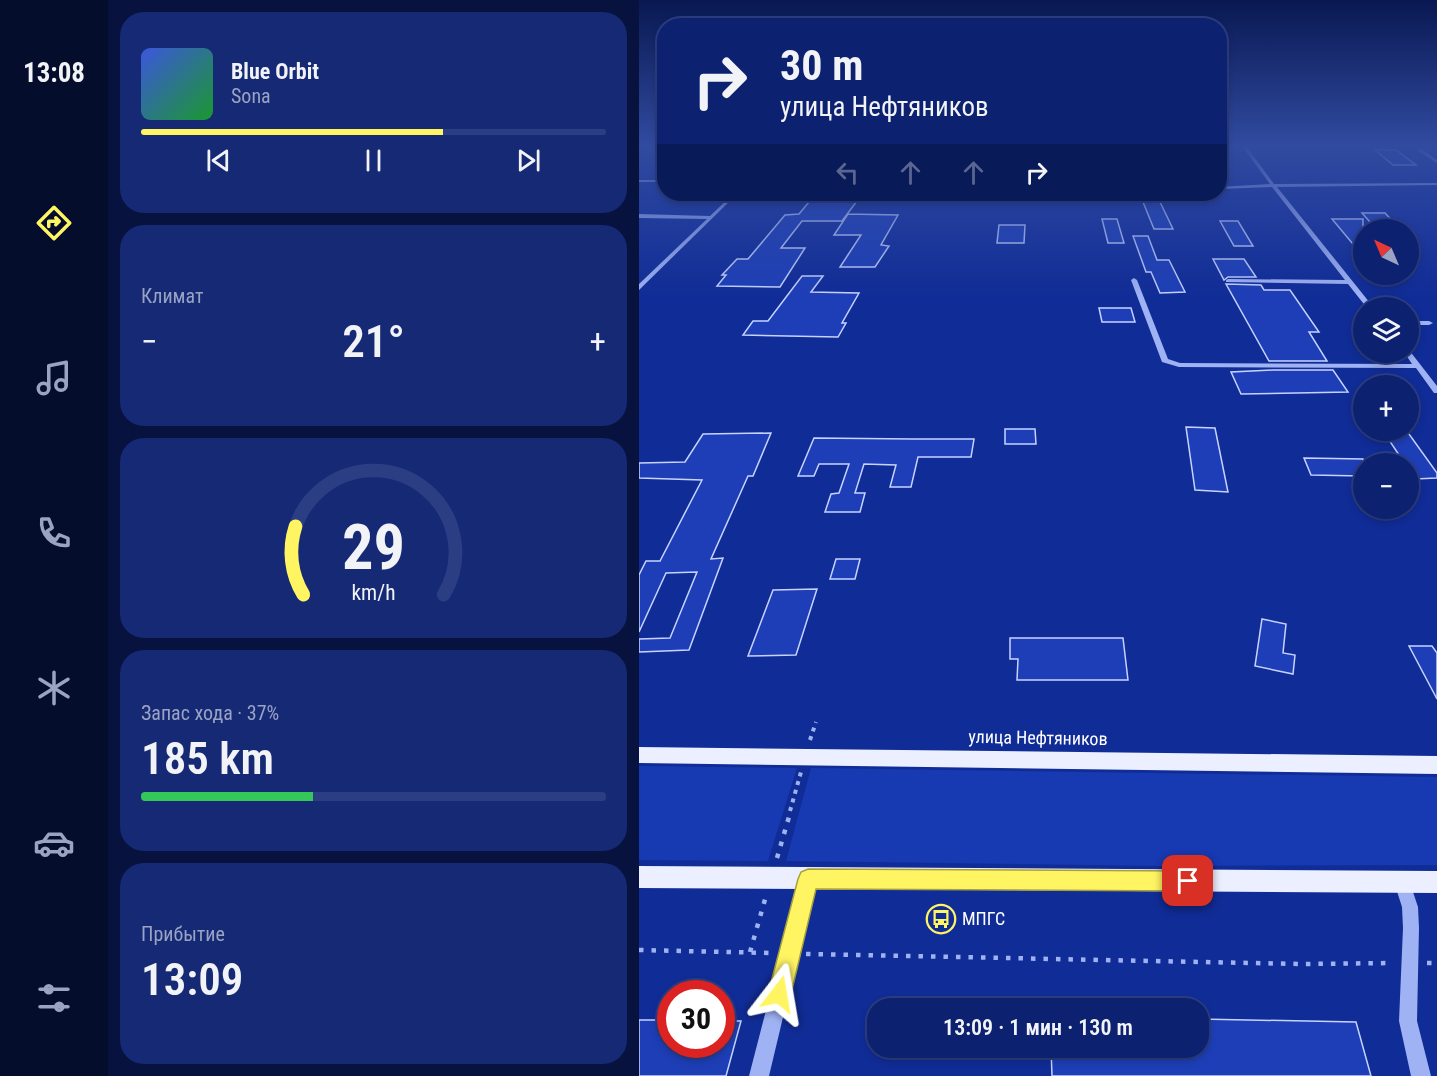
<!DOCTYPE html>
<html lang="ru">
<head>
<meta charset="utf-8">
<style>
	:root { --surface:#0c2170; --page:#152975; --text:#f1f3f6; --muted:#9aa3c3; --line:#2c3e83; --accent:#fff562 }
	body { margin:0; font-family:"Roboto Condensed",sans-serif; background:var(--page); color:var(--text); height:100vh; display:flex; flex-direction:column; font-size:22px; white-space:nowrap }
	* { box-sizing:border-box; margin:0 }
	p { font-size:20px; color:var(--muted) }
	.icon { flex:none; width:33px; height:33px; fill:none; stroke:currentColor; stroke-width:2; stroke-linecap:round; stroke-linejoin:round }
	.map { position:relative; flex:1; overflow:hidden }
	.sheet { display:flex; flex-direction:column; gap:12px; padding:12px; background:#07123e; width:531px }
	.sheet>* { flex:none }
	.top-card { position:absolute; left:18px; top:18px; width:570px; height:183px; border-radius:24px; box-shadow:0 3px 9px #0003,0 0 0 2px var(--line); background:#0c2170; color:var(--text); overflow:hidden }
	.needle { width:39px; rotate:316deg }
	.controls { position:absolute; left:714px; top:219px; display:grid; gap:12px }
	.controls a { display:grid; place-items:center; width:66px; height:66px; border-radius:50%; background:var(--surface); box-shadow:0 3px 9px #0003,0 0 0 2px var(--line); font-size:30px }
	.speed { position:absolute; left:18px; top:980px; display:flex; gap:12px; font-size:30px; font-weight:700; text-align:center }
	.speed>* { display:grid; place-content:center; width:78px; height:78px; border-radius:50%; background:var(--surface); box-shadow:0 3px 9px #0003,0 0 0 2px var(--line); line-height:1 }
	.speed .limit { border:9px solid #d22; background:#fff; color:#111 }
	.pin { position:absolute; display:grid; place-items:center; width:51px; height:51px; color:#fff; margin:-26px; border-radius:12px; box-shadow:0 3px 9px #0006 }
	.me { position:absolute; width:66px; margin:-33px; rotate:14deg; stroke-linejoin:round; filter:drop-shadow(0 0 4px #0008) }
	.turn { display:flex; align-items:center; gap:21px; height:126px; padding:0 24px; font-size:27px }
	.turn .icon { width:78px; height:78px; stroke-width:2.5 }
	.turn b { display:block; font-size:42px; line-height:51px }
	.lanes { display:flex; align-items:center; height:57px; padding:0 24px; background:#0003; justify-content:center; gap:30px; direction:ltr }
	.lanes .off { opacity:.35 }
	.big { font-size:45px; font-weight:600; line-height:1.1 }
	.sheet .tile { flex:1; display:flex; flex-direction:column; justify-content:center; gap:9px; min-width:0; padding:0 21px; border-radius:24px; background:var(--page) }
	.sheet .dial { align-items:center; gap:0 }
	.dial svg { height:156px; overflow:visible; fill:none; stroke:var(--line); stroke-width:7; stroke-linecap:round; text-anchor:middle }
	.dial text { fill:var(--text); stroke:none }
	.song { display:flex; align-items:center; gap:18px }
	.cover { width:72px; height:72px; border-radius:9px; background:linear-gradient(135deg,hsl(230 70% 55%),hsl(130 70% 35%)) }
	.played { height:6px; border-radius:3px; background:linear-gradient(90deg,var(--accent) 65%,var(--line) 65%) }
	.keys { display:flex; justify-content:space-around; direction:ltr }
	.heat { display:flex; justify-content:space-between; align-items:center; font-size:33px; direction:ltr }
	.charge { height:9px; border-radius:4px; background:linear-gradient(90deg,#34c759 37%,var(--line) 0) }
	.trip { position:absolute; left:228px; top:998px; width:342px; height:60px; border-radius:24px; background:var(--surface); box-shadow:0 3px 9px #0003,0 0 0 2px var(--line); font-weight:600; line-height:60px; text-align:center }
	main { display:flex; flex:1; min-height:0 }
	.tabs { display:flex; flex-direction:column; width:108px; justify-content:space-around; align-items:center; background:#050d2d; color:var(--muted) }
	.tabs .icon { width:42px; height:42px }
	.tabs .on { color:var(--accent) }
	.tabs b { font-size:27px; color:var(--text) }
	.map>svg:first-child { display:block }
</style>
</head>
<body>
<main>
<nav class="tabs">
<b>13:08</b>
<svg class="icon on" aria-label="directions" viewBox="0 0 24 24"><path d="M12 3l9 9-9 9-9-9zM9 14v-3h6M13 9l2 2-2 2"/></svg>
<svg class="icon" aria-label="music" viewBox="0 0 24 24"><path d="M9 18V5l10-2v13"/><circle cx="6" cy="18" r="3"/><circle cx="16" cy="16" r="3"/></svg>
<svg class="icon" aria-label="phone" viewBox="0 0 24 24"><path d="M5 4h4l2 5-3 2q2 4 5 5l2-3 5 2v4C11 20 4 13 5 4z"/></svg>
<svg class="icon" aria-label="climate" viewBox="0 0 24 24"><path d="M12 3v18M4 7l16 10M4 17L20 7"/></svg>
<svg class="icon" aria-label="car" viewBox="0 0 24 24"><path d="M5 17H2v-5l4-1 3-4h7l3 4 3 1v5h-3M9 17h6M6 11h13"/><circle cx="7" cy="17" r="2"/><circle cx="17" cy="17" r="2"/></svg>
<svg class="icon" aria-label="filters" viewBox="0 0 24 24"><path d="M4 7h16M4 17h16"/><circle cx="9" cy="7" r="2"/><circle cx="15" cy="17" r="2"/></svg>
</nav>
<section class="sheet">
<div class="tile">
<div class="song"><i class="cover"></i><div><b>Blue Orbit</b><p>Sona</p></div></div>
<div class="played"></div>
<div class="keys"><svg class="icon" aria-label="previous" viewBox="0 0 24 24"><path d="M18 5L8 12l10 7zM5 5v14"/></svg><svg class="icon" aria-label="pause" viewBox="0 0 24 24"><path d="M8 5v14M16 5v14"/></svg><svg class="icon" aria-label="next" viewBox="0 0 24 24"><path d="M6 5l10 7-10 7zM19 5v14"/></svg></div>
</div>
<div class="tile"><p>Климат</p>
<div class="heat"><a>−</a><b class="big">21°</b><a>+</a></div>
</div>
<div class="tile dial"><svg viewBox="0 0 100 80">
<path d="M14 69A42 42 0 1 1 86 69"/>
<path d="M14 69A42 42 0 0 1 10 34" stroke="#fff562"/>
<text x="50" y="56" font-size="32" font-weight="700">29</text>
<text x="50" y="72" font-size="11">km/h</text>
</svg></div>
<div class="tile"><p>Запас хода · 37%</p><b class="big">185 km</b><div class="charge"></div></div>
<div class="tile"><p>Прибытие</p><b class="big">13:09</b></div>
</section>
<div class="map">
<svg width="798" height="1076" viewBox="0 0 798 1076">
	<rect width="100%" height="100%" fill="#102c96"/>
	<path fill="#1739b1" d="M 0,766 L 158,768 L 129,861 L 0,860 Z
		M 172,768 L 798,777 L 798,865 L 522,866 L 147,861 Z"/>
	<path fill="#1d3eb6" stroke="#c7d3fe" stroke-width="1.5" d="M 736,150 L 757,150 L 777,165 L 754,165 Z
		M 175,196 L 221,197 L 203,221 L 163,221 L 142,248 L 166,248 L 141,287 L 78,286 L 87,275 L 83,275 L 98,259 L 109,259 L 146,215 L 160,214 Z
		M 504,202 L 521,202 L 534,229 L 515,229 Z
		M 723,213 L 746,213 L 762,230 L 738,230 Z
		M 209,214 L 259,215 L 242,245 L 250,246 L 236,267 L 201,267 L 222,235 L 195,235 Z
		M 463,219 L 478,219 L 485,243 L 469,243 Z
		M 693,219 L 724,219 L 724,256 Z
		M 581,221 L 599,221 L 614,246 L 595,246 Z
		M 360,225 L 386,225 L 385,243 L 358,243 Z
		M 494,236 L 509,236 L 518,260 L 530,260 L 546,292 L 521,293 L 512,272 L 507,272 Z
		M 574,259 L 605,259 L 617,277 L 589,277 L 585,280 Z
		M 163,276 L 184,276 L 172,292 L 220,293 L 203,323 L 207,323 L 199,337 L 104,335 L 114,321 L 129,321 Z
		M 587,284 L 622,285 L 625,290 L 651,290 L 680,332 L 670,332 L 688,361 L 630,361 Z
		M 460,308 L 492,308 L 496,322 L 463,322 Z
		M 634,370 L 694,370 L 709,392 L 602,394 L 592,372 Z
		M 547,427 L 576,428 L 589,492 L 556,490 Z
		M 366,429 L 396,429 L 397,444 L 366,444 Z
		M 132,433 L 114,476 L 109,476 L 72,559 L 84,558 L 50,650 L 0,652 L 0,639 L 31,638 L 58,572 L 27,573 L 0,632 L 0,575 L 7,561 L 21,561 L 63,480 L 0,478 L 0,463 L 46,462 L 64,434 Z
		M 746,434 L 770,434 L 798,473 L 798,478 L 776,479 L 770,469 L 770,464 L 766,464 Z
		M 175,438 L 274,439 L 335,439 L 332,457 L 279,457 L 272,487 L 251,487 L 257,465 L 225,464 L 216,493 L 226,493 L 221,512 L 186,512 L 192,494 L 200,493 L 210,464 L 180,464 L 175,476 L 159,476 Z
		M 665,458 L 724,459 L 724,476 L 672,475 Z
		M 197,559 L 221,559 L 216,579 L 191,579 Z
		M 178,589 L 157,655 L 109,656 L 134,590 Z
		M 623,619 L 647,624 L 644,653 L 656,655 L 654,674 L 616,666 Z
		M 371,638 L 484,638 L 489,680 L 378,680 L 379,659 L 371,659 Z
		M 770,646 L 793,646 L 798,653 L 798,699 Z
		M 560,1019 L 717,1022 L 732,1076 L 413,1076 L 412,1047 L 560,1047 Z
		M 0,1020 L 32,1020 L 32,1044 L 82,1044 L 82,1021 L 102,1021 L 87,1076 L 0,1076 Z"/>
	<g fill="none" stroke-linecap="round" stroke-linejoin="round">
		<path stroke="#9fb2f4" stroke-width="4" stroke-dasharray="4 5" stroke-linecap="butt" d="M 171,740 L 177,722
			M 151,811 L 162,772"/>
		<path stroke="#9fb2f4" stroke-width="4.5" stroke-dasharray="4.5 8" stroke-linecap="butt" d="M 138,858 L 152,810
			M 0,950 L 133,953
			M 111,952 L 127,896
			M 167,954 L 663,964 L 754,963
			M 788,963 L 798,963"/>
		<path fill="#9fb2f4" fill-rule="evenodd" d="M 603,146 L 607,146 L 635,184 L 798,183 L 798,185 L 638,187 L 735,308 L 728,308 L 709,284 L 587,282 L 587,280 L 589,279 L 706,280 L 633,187 L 580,189 L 580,187 L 631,184 Z
			M 779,149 L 783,149 L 798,160 L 798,163 L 779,151 Z
			M 0,180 L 26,180 L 26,182 L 0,182 Z
			M 94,194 L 98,194 L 0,290 L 0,284 L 68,219 L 0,218 L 0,214 L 71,216 Z
			M 495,278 L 498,280 L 529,359 L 541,363 L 773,364 L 765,352 L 770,352 L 770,350 L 798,386 L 798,393 L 795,393 L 777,368 L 540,367 L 523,362 L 492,280 Z
			M 770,321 L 790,321 L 794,323 L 790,325 L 770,325 Z
			M 169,871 L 175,874 L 177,879 L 130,1076 L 110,1076 L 161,879 L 163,874 Z
			M 763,874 L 769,877 L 779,907 L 780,928 L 778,1021 L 792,1076 L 772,1076 L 760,1021 L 764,928 L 763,907 L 755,882 L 757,877 Z"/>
		<path fill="#ecefff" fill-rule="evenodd" d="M 0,747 L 798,756 L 798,774 L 0,763 Z
			M 0,866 L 798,871 L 798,893 L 0,888 Z"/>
	</g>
	<linearGradient id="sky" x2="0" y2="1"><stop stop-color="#091852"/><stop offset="0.49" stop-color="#314ba0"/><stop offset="1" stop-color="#314ba0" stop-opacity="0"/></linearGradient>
	<rect width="798" height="297" fill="url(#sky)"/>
	<path fill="#fff562" stroke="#a69f40" stroke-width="1.5" d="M 169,869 L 549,871 L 557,874 L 560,881 L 557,888 L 549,891 L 177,889 L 152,994 L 148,1002 L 140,1006 L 132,1002 L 129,994 L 159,879 L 162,872 Z"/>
	<defs>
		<g id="bus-ring" transform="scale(1.5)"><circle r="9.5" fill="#102c96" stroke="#fff562" stroke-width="1.5"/><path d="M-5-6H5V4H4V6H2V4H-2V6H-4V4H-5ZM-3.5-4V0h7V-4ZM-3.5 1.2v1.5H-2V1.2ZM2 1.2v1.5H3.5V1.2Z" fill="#fff562"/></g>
	</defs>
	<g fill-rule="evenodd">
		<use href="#bus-ring" x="302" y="919"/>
	</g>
	<g text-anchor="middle" stroke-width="6" stroke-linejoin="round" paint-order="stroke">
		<g font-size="18" fill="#fff" stroke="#102c96">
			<text transform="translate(399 738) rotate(1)" y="6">улица Нефтяников</text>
		</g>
		<g font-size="18" fill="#fff" stroke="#102c96" text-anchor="start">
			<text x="323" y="925">МПГС</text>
		</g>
	</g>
</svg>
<div class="controls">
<a><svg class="needle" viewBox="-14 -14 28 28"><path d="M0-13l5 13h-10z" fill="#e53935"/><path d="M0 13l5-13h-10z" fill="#9aa3c3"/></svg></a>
<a><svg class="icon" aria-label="layers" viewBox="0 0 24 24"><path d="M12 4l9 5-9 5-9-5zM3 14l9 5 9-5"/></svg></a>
<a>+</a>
<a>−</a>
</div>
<div class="speed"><div class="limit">30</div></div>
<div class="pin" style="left:549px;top:881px;background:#d93025"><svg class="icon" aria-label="arrive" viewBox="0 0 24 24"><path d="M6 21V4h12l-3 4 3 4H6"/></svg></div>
<svg class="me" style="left:140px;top:994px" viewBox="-20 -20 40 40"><path d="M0-17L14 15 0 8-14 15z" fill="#fff562" stroke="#fff" stroke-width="4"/></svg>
<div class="trip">13:09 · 1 мин · 130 m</div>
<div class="top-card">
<div class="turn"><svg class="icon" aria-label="right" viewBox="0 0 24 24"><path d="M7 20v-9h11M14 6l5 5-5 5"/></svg><div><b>30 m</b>улица Нефтяников</div></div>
<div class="lanes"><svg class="icon off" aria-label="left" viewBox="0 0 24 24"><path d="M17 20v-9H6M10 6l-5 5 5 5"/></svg><svg class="icon off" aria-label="ahead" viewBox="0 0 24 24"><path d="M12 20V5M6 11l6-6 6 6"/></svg><svg class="icon off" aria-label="ahead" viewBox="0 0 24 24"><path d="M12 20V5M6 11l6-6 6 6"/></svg><svg class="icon" aria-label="right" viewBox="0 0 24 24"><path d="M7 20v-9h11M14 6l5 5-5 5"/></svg></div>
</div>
</div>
</main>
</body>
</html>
